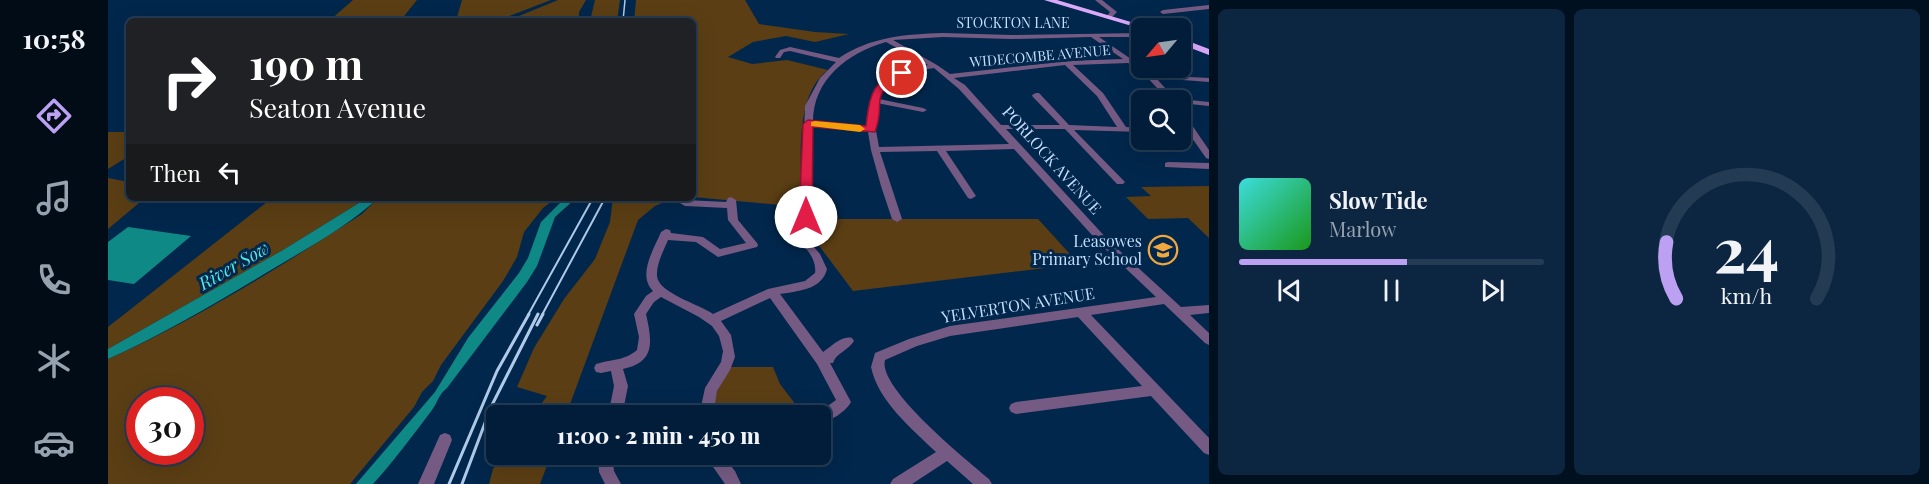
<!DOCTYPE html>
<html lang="en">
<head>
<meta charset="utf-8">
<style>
	:root { --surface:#021d39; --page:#0c2641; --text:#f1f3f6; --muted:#96a2ae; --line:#233b53; --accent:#bca0f2 }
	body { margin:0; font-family:"Playfair Display",serif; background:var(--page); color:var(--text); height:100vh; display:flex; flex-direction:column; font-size:22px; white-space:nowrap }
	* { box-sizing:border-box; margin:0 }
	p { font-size:20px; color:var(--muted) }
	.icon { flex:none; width:33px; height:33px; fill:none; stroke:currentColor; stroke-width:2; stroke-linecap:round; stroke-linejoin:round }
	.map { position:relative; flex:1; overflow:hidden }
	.panel { display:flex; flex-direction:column; gap:9px; padding:9px; background:#01101f; width:720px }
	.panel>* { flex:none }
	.top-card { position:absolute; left:18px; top:18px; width:570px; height:183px; border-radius:9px; box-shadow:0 6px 24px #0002,0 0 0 2px var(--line); background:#202124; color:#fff; overflow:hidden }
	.needle { width:39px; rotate:241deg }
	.fabs { position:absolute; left:1023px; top:18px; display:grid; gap:12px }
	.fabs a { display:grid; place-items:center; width:60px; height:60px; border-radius:9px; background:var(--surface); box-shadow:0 6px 24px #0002,0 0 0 2px var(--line); font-size:30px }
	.speed { position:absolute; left:18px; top:387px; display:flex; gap:12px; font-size:30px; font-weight:700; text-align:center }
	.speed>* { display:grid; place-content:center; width:78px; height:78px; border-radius:50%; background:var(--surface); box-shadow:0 6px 24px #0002,0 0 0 2px var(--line); line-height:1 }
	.speed .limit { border:9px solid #d22; background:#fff; color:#111 }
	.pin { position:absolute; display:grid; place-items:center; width:51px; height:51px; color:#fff; margin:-26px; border:3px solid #fff; border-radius:50%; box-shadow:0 2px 6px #0007 }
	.me { position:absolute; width:66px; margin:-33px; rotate:0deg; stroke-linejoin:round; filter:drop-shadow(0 0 4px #0008) }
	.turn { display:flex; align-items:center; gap:21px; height:126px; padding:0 24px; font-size:27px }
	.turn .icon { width:78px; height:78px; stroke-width:2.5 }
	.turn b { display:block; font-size:42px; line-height:51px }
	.then { display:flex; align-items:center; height:57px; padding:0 24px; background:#0003; gap:12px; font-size:22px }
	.panel .card { flex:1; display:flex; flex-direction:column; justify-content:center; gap:9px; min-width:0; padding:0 21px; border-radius:9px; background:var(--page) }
	.panel .dial { align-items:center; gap:0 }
	.dial svg { height:156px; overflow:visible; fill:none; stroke:var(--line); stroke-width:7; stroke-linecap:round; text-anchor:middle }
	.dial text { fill:var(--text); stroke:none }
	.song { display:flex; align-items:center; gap:18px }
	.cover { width:72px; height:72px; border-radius:9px; background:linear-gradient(135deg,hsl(180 70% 55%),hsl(120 70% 35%)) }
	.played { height:6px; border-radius:3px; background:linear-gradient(90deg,var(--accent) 55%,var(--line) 55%) }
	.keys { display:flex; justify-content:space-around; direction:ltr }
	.panel .tiles { flex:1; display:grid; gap:9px; grid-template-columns:repeat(2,1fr) }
	.trip { position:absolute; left:378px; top:405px; width:345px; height:60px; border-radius:9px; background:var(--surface); box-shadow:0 6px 24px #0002,0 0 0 2px var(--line); font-weight:800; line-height:60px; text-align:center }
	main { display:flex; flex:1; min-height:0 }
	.tabs { display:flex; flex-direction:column; width:108px; justify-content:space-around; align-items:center; background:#010c17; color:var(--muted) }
	.tabs .icon { width:42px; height:42px }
	.tabs .on { color:var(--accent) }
	.tabs b { font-size:27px; color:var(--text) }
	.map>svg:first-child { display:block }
</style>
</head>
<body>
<main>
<nav class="tabs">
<b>10:58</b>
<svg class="icon on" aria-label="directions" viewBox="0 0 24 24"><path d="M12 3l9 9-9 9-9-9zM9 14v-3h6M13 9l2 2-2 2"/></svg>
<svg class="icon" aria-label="music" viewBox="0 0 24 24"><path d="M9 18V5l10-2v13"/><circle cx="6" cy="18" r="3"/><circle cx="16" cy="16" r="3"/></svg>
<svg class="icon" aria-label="phone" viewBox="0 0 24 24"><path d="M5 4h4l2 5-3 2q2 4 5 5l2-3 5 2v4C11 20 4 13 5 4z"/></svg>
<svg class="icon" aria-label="climate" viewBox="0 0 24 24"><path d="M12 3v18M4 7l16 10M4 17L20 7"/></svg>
<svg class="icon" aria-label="car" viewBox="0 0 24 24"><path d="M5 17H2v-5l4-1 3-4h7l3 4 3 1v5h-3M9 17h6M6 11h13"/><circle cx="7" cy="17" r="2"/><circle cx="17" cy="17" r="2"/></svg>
</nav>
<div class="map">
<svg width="1101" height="484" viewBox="0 0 1101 484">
	<rect width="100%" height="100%" fill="#02274c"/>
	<path fill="#5b3e14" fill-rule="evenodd" d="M 245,0 L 309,0 L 292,21 L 221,21 Z
		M 354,0 L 443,0 L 388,21 L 348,21 Z
		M 450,0 L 478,0 L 471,12 L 471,21 L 399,21 Z
		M 487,0 L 512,0 L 509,21 L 482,21 Z
		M 528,0 L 637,0 L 651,24 L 707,32 L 741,34 L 707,42 L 678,36 L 645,42 L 620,57 L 644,64 L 679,60 L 720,70 C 684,96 694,169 694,207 L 585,197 L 585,21 L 526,21 Z
		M 0,132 L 21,132 L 21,156 L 0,169 Z
		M 0,178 L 21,182 L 21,198 L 37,198 L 0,229 Z
		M 1101,186 L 1101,238 L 1080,218 L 1040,219 L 1018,197 L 1043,196 L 1033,187 Z
		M 164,198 L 259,198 L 175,250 L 0,349 L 0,327 Z
		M 270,198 L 448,198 L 435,208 L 416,232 L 409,257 L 395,281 L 333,365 L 325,381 L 314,392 L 306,407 L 242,484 L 0,484 L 0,359 C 88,320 173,266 254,214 ZM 32,400 L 82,400 L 82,452 L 32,452 Z
		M 505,198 L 566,198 L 547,206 L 530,220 L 458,415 L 425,415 L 439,396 L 409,387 L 426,348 L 456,299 L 487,259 L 502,222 Z
		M 691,219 L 930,219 L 971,264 L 745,291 Z
		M 622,367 L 665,367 L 672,384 L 688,405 L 667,415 L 603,416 L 609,391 Z
		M 396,454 L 443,454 L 443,455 L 432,484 L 381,484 L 385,469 Z"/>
	<path fill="#0f8986" d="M 259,198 L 270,198 C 240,226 203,246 168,267 C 113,300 58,333 0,359 L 0,349 L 175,250 Z
		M 457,198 L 468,198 L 447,217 L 429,266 L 419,282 L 339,388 C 330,395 330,402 324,410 C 305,435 286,461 265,484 L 248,484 L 327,392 L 360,338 L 411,273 L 420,258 L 433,222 Z
		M 20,227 L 83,236 L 26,284 L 0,280 L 0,242 Z"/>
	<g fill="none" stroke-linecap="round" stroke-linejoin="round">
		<path fill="#755b84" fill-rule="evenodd" d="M 987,0 L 994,0 L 1009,12 L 1004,17 L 1000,17 L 999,16 L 1002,12 Z
			M 1101,5 L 1101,9 L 1055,14 L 1052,12 L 1055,10 Z
			M 835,33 L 903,35 L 1034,33 L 1034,37 L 991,37 L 1023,59 L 1027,60 C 1038,79 1078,76 1101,78 L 1101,82 L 1048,78 L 1068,100 L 1060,100 L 1039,77 L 1020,63 L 965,65 L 995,93 L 1018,127 L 1034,128 L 1034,132 L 966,130 L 1015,180 L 1017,182 L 1015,184 L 1009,184 L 957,129 L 898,129 L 1001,241 L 1073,307 L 1101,305 L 1101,313 L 1082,315 L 1101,333 L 1101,345 L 1097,343 L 1056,304 L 983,315 L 1101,438 L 1101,455 L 1096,453 L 1043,396 L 908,414 L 903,412 L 901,408 L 903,404 L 908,402 L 1034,386 L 970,317 L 842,336 L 809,346 L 777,360 C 769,388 860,461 881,479 L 884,484 L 865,484 L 839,461 L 804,484 L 782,484 L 785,479 L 828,452 C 804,429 770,401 763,367 L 767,353 L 801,339 L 842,326 L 1048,297 L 993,245 L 906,149 L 838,151 L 868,196 L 863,199 L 860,198 L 829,151 L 772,152 L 794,219 L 789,222 L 784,219 L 773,186 L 763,150 L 760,132 L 705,127 L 703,217 L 698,220 L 694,219 L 693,217 L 697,106 L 712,78 L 728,62 L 682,51 L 676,52 L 672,58 L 668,58 L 667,57 L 672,50 L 682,47 L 731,58 C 762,37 798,34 835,33 ZM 835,37 L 903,39 L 983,37 L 1015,59 L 959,61 L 842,74 L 829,65 L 785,40 ZM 778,42 L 820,65 C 780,72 758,83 760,127 L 705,122 C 705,79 740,53 778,42 ZM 957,65 L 989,96 L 1009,127 L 961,125 L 931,93 L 928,93 L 924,95 L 925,97 L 952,125 L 893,125 L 857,85 L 846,78 ZM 826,68 L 851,89 L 901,144 L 771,147 L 767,125 L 769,103 L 815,112 L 819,110 L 815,108 L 771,99 C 779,75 803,72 826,68 Z
			M 1072,99 L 1101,102 L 1101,106 L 1072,103 L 1072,100 L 1069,100 Z
			M 1072,112 L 1075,112 L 1101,150 L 1101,159 L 1098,158 L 1072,121 Z
			M 1060,162 L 1101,163 L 1101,169 L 1057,167 L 1057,163 Z
			M 623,197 L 628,200 L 630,220 L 649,243 L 650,245 L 649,247 L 610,257 L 588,242 L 560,240 C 556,250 548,264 549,276 C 550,293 591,304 605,314 L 660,289 L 697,281 L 707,273 C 710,254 686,237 675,224 L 676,222 L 684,222 L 712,254 L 719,269 C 714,290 690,291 672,294 L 715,352 C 724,346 734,335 744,338 L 746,341 C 741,350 728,353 725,363 L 722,363 L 743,402 C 738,411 723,422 712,422 L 712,416 L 709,416 L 710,413 L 728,400 L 709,364 L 662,298 L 613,321 L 623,335 L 627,357 L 622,370 L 609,391 L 605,416 L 591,416 L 597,388 L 613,362 L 615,351 L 611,336 L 604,326 L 591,317 L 553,297 L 546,302 L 538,314 C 544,341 548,362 515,369 L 520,386 L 514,416 L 500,416 L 506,386 L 503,371 L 493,373 L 488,372 L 486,368 L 488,364 C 504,359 516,361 529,350 L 531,337 L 526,314 L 538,296 L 545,291 C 529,275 546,249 553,232 L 558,229 L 562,230 L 563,233 L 595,237 L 612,249 L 638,243 L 620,220 L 619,208 L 577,206 L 572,203 L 577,200 L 618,202 L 620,198 Z
			M 337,433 L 342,435 L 344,440 L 326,484 L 310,484 L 332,435 Z
			M 490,454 L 504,454 L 506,471 L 513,484 L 497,484 L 491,472 Z
			M 596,454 L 613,454 L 627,471 L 633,484 L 617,484 Z"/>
		<path fill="#dba8fa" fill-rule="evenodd" d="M 936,0 L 949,0 L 1043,28 L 1034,29 Z
			M 1072,38 L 1101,49 L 1101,55 L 1072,44 Z"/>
		<path stroke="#b0cbe9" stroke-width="1.5" d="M 515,21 L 517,0"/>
		<path stroke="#b0cbe9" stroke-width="2" d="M 420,315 L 485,198
			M 434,315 L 497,198"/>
		<path stroke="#b0cbe9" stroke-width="3" d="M 429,325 L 435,314
			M 341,484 L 389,371 L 421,314
			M 354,484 L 383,407 L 430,314"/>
	</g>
	<path fill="#e11d48" stroke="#92132f" stroke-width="1.5" d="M 794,70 L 799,73 L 797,75 C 758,96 779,101 767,132 L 705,127 L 704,217 L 702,220 L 693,220 L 691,217 L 695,124 L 700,120 L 758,126 C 761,97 764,80 794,70 Z"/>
	<path fill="#f59e0b" d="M 707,121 L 752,125 L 757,129 L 752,132 L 703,126 L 703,122 Z"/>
	<defs>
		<g id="school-ring" transform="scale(1.5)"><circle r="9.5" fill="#02274c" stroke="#efa73e" stroke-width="1.5"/><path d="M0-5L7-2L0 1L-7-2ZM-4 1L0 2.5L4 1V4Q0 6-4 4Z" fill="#efa73e"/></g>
	</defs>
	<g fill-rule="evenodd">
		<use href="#school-ring" x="1055" y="250"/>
	</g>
	<g text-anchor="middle" stroke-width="6" stroke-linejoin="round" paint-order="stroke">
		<g font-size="14" fill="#c4defb" stroke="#02274c">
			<text x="905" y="28">STOCKTON LANE</text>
			<text transform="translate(932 56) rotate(-5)" y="5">WIDECOMBE AVENUE</text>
		</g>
		<g font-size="16" fill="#c4defb" stroke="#02274c">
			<text transform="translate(944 160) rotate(48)" y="6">PORLOCK AVENUE</text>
			<text transform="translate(910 305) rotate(-9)" y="6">YELVERTON AVENUE</text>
		</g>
		<g font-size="16" fill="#c4defb" stroke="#02274c" text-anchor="end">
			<text x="1034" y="247">Leasowes<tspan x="1034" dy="18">Primary School</tspan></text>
		</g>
		<g font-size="18" font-style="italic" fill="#52e8e4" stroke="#02274c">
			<text transform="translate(126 266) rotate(-30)" y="6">River Sow</text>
		</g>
	</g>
</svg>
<div class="fabs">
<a><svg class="needle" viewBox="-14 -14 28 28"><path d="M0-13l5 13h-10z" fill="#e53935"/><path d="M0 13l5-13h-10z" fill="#96a2ae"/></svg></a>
<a><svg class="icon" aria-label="search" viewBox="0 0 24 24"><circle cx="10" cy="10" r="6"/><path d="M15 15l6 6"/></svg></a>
</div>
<div class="speed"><div class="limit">30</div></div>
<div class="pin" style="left:794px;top:73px;background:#d93025"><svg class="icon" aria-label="arrive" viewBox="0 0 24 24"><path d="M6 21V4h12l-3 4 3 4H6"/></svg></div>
<svg class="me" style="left:698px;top:217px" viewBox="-20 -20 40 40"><circle r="19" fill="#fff"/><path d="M0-13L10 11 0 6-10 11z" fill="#e11d48"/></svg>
<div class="trip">11:00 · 2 min · 450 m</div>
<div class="top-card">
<div class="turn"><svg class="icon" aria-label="right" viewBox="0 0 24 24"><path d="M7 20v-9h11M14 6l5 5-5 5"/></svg><div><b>190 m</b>Seaton Avenue</div></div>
<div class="then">Then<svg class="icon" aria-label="left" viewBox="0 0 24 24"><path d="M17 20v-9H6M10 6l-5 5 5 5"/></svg></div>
</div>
</div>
<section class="panel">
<div class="tiles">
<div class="card">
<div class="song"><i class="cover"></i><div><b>Slow Tide</b><p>Marlow</p></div></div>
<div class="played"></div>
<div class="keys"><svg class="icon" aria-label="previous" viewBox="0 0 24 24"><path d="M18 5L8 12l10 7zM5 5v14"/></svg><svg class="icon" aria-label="pause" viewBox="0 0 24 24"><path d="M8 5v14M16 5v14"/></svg><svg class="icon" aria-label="next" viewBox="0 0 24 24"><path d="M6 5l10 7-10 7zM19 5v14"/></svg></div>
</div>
<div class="card dial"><svg viewBox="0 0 100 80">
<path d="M14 69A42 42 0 1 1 86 69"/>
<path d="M14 69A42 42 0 0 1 9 40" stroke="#bca0f2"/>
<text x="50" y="56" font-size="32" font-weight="700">24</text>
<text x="50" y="72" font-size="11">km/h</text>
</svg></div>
</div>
</section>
</main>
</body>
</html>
